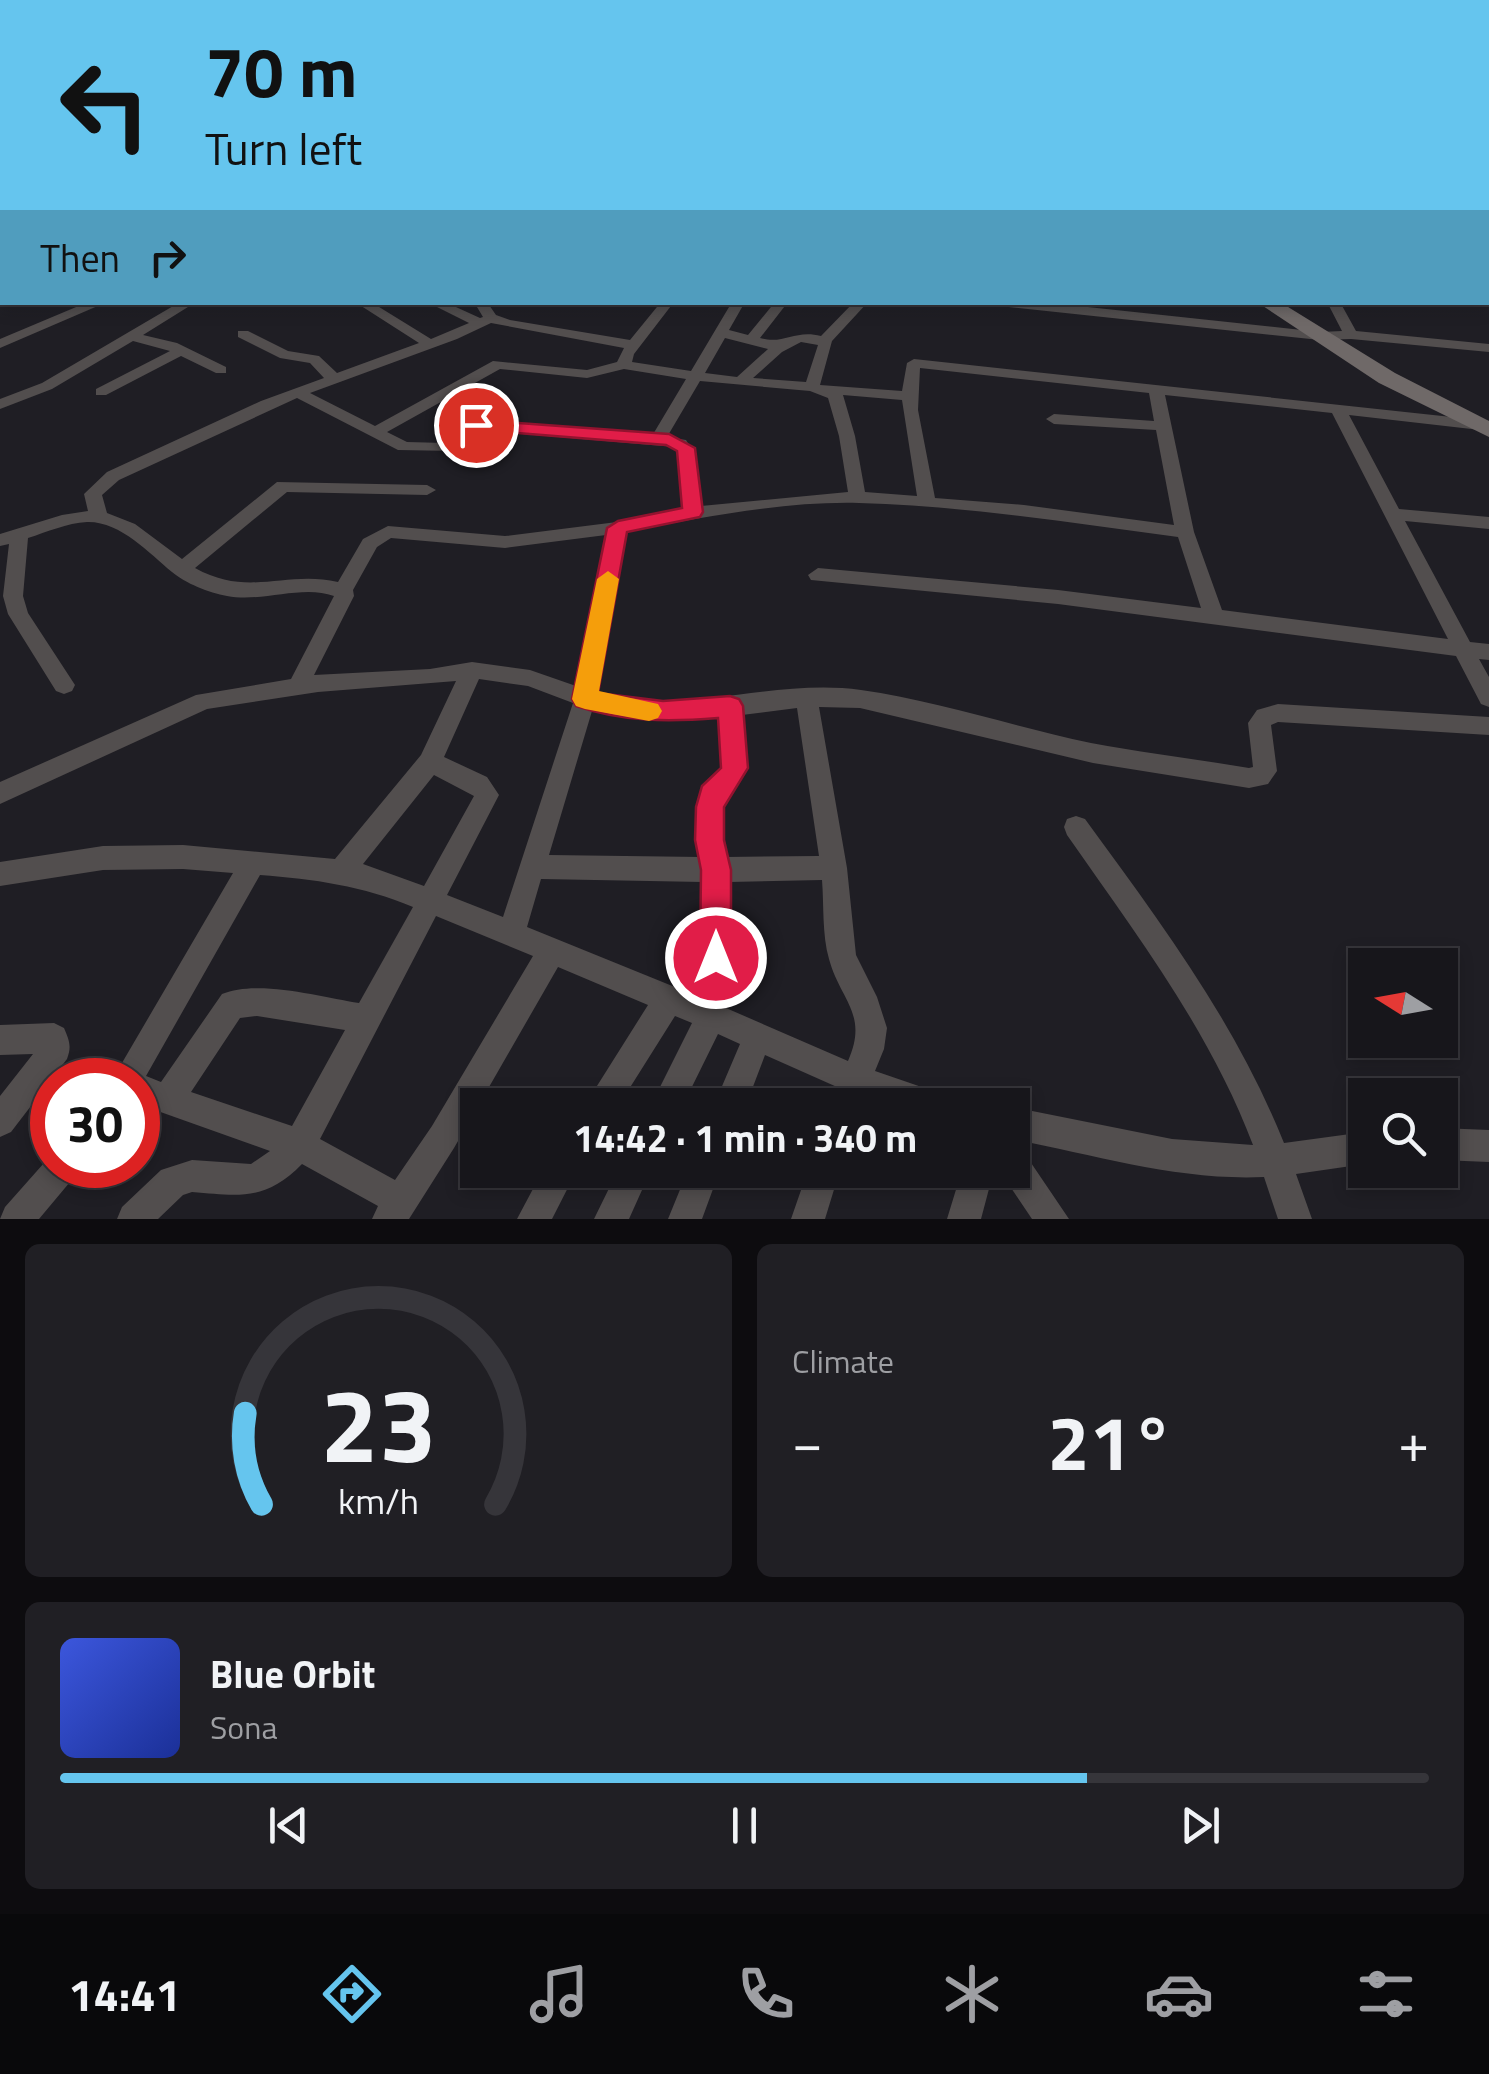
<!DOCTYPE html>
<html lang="en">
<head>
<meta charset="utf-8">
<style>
	:root { --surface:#17161b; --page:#201f24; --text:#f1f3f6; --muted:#9e9fa3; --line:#36353a; --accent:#65c5ee }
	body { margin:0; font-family:"Titillium Web",sans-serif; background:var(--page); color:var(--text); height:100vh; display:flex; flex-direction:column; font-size:38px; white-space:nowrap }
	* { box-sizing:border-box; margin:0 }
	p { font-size:32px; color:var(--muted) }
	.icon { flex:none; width:55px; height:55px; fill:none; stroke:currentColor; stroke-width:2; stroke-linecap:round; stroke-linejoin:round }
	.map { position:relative; height:1219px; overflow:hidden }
	.panel { display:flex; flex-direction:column; gap:25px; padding:25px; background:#0d0c0f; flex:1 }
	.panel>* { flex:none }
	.top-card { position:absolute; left:0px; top:0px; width:1490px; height:305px; box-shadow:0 5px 15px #0003,0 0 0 2px var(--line); background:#65c5ee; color:#111; overflow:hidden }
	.needle { width:65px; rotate:281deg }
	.tools { position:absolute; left:1348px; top:948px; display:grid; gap:20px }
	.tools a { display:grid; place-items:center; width:110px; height:110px; border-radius:0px; background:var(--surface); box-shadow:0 5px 15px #0003,0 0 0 2px var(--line); font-size:50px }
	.speed { position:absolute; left:30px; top:1058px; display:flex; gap:20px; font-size:50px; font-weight:700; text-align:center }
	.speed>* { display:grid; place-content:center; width:130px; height:130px; border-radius:50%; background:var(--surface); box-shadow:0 5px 15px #0003,0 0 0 2px var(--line); line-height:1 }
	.speed .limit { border:15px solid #d22; background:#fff; color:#111 }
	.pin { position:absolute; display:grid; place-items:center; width:85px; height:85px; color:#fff; margin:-42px; border:5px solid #fff; border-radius:50%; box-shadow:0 2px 10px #0007 }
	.me { position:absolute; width:110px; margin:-55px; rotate:0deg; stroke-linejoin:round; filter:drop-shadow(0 0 8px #0008) }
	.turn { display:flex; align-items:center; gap:35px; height:210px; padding:0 40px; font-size:45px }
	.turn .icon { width:130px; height:130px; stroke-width:2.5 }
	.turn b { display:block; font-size:70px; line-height:85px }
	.then { display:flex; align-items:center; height:95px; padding:0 40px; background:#0003; gap:20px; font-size:38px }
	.big { font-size:75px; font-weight:700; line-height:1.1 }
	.panel .card { flex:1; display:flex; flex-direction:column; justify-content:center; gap:15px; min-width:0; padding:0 35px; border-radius:15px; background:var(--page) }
	.panel .dial { align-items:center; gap:0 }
	.dial svg { height:260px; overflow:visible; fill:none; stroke:var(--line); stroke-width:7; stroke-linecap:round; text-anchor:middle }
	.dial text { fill:var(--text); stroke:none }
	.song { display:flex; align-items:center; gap:30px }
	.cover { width:120px; height:120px; border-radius:15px; background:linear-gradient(135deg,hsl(230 70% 55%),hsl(230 70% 35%)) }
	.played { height:10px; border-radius:5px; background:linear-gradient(90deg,var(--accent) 75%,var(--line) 75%) }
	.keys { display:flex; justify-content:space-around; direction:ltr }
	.heat { display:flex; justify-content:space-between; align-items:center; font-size:55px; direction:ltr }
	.panel .tiles { flex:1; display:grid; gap:25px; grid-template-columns:1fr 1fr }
	.card:last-child { grid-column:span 2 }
	.trip { position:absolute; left:460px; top:1088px; width:570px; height:100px; border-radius:0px; background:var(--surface); box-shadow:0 5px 15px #0003,0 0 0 2px var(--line); font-weight:700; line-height:100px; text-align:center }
	.tabs { display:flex; height:160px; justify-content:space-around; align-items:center; background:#09090b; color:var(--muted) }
	.tabs .icon { width:70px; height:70px }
	.tabs .current { color:var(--accent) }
	.tabs b { font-size:45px; color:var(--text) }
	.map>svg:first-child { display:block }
</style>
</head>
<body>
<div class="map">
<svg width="1489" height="1219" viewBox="0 0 1489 1219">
	<rect width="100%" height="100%" fill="#1f1e24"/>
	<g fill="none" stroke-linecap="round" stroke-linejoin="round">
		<path fill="#524e4e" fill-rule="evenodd" d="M 0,159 L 2,159 L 2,165 L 0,165 Z
			M 1488,165 L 1489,165 L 1489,172 L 1488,172 Z
			M 1488,183 L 1489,183 L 1489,189 L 1488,189 Z
			M 2,251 L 2,259 L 0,260 L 0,252 Z
			M 1488,277 L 1489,277 L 1489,285 L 1488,285 Z
			M 2,289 L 2,297 L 0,298 L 0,290 Z
			M 88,302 L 107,302 L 0,348 L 0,339 Z
			M 180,302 L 196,302 L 143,335 L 177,343 L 226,367 L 226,373 L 216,373 L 181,356 L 106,395 L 96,395 L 96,389 L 170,351 L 133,341 L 52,389 L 0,409 L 0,399 L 42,383 Z
			M 355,302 L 371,302 L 431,339 L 469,323 L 427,302 L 445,302 L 480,318 L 483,317 L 474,302 L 487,302 L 496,315 L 510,320 L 630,340 L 661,302 L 674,302 L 634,354 L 632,362 L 691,371 L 732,302 L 745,302 L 729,330 L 748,335 L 775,302 L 788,302 L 760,338 C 784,345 795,329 821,336 L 854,302 L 868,302 L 832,341 L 820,385 L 902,391 L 907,363 L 914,359 L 1489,421 L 1489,431 L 1349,415 L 1399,509 L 1489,517 L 1489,529 L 1405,521 L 1470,642 L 1489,644 L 1489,660 L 1479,659 L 1489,677 L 1489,707 L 1481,704 L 1456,656 L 1058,604 L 811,580 L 808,575 L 818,568 L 1058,590 L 1201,608 L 1178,537 C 1072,523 966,506 859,503 C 783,501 700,518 625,532 L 597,694 C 686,716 773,678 861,690 C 938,701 1015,727 1091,743 C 1143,753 1197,759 1249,768 L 1253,767 L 1248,723 L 1257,710 L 1278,704 L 1489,717 L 1489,735 L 1278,722 L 1271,725 L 1277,771 L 1268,784 L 1249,788 L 1093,763 L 860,708 L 819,707 L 847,868 L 856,955 L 877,997 L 887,1028 L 884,1049 L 875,1071 L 942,1094 L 947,1105 L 885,1105 L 864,1098 L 861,1105 L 829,1105 L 837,1087 L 765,1055 L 746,1105 L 714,1105 L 740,1044 L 718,1034 L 683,1105 L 651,1105 L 692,1023 L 675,1016 L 619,1105 L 585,1105 L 648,1005 L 558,967 L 454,1148 L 409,1219 L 372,1219 L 378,1206 L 302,1164 C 266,1201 240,1196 192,1192 L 183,1195 L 158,1219 L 117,1219 L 122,1207 L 161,1170 L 192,1160 L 251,1164 L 270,1151 L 138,1104 L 138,1080 L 112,1080 L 233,873 L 183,869 L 103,870 L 0,886 L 0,862 L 103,846 L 183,845 L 335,859 L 421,755 L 456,681 L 318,692 L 207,709 L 0,804 L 0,782 L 196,695 L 291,679 L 334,596 C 302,584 262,603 227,596 C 209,593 185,583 172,572 C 149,553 120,521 87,522 C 67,523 47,532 28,538 L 23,596 L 28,613 L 75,685 L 72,691 L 64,694 L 56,691 L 8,614 L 3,596 L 9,544 L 0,546 L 0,534 L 62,515 L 88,511 L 84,494 L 107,472 L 261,401 L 324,378 L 310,363 L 280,358 L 238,337 L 238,331 L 248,331 L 288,351 L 319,356 L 337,373 L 419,343 ZM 491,323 L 624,348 L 617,362 L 587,370 L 493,361 L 375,426 L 310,393 L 457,339 ZM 725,338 L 768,349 L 737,377 L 705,373 ZM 801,342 L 818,345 L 806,382 L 753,378 L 782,352 ZM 920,368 L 1149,393 L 1154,421 L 1054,414 L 1046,419 L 1054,424 L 1156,430 L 1174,525 L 1024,505 L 935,498 L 918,410 ZM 500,369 L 587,378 L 624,369 L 686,379 L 652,436 L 475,420 L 460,426 L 445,443 L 407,442 L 387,432 ZM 700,381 L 810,391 L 828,398 L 839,436 L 848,492 L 701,506 L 696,456 L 686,440 L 667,437 ZM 843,395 L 902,400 L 917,496 L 865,492 L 855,436 ZM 1165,395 L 1332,413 L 1448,639 L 1222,610 L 1194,532 ZM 297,398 L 398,450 L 455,451 L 477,430 L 675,447 L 680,456 L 684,509 L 617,522 L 505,536 L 388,526 L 363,539 L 338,582 C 285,570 249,598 195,568 L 287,492 L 427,495 L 436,490 L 427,485 L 277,482 L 182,559 L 135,524 L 107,513 L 102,495 L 119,480 ZM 606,535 L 576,686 L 530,670 L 472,662 L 430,669 L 314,675 L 354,596 L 353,590 L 377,547 L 391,538 L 505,548 ZM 479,679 L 528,686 L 573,703 L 503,917 L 447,895 L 499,795 L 487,777 L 444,757 ZM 797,708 L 819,856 L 726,857 L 723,840 L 723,800 C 755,770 745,755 742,715 ZM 592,711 L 638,719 L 720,717 L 722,768 L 700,795 L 697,840 L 701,857 L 549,855 ZM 434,775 L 474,796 L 424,886 L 363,864 ZM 260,875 C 314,879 363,886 413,907 L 359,1003 C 321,997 258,979 222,994 L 161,1082 L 146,1076 ZM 541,879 L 703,882 L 697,996 L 527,927 ZM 822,880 C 824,905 822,935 829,959 C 840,1000 869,1014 848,1061 L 726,1008 L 729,882 ZM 436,916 L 533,956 L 432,1126 L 395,1180 L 320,1139 ZM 257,1016 L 345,1030 L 292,1126 L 191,1092 L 240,1018 Z
			M 993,302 L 1041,302 L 1320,332 L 1342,331 L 1327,302 L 1340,302 L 1356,331 L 1489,344 L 1489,352 L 1351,339 L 1320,340 L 999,306 Z
			M 1076,816 L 1085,819 C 1161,923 1236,1023 1284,1143 L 1365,1132 L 1365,1164 L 1296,1174 L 1312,1219 L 1278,1219 L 1264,1177 C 1179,1181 1095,1155 1012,1139 L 1012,1107 L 1172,1139 L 1253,1145 C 1210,1031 1136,934 1067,835 L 1064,827 L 1067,819 Z
			M 54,1023 L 64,1028 C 69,1040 72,1046 67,1059 L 11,1132 L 0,1137 L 0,1096 L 33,1054 L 0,1055 L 0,1025 Z
			M 1440,1128 L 1489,1130 L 1489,1162 L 1440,1160 Z
			M 1012,1146 L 1023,1151 L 1069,1219 L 1032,1219 L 999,1170 L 1012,1170 Z
			M 52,1154 L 52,1165 L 80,1165 L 75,1176 L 39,1219 L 0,1219 L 5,1207 Z
			M 543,1170 L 577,1170 L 552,1219 L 517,1219 Z
			M 618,1170 L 651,1170 L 629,1219 L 594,1219 Z
			M 688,1170 L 720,1170 L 702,1219 L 668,1219 Z
			M 808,1170 L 840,1170 L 825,1219 L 791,1219 Z
			M 962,1170 L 994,1170 L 981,1219 L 947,1219 Z"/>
		<path fill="#6f6968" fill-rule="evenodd" d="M 1488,221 L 1489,221 L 1489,231 L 1488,231 Z
			M 1257,302 L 1280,302 L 1395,373 L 1489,421 L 1489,437 L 1379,383 Z"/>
	</g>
	<linearGradient id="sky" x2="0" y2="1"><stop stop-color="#111014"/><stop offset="0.46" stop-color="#3c4150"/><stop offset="1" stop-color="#3c4150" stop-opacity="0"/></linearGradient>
	<rect width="1489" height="318" fill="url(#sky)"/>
	<path fill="#e11d48" stroke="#92132f" stroke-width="2.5" d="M 476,420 L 669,434 L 695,448 L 703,512 L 700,517 L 627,532 L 598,693 L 663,701 L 730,696 L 739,699 L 743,706 L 748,768 L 724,807 L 724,840 L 731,870 L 731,958 L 727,969 L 716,974 L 704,969 L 700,958 L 701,870 L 695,840 L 696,807 L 702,786 L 721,768 L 718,718 C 668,722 624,722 576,706 L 572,699 L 607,528 L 618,521 L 682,508 L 677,451 L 666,445 L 469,429 L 466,425 Z"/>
	<path fill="#f59e0b" d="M 608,571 L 619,579 L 599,691 L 658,704 L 662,711 L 658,718 L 649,721 L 585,709 L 576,706 L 572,699 L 597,579 Z"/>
</svg>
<div class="tools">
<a><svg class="needle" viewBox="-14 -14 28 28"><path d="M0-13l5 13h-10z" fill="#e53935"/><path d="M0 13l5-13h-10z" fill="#9e9fa3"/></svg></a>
<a><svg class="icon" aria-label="search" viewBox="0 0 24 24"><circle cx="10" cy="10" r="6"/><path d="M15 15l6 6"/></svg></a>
</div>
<div class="speed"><div class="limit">30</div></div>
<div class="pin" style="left:476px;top:425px;background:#d93025"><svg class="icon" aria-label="arrive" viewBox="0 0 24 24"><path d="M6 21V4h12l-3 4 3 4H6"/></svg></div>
<svg class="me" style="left:716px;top:958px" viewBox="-20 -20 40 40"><circle r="17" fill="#e11d48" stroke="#fff" stroke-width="3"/><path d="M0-11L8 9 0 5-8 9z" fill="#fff"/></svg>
<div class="trip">14:42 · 1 min · 340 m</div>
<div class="top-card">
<div class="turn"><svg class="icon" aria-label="left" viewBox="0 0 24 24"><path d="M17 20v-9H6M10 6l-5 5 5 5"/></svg><div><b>70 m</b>Turn left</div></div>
<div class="then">Then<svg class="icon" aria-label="right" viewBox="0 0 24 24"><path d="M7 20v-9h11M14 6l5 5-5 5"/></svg></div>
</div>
</div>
<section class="panel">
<div class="tiles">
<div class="card dial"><svg viewBox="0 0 100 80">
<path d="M14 69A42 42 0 1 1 86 69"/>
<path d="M14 69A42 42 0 0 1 9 41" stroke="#65c5ee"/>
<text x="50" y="56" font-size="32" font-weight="700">23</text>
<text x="50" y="72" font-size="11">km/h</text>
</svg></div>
<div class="card"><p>Climate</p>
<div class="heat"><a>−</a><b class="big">21°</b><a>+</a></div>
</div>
<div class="card">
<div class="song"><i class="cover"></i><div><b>Blue Orbit</b><p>Sona</p></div></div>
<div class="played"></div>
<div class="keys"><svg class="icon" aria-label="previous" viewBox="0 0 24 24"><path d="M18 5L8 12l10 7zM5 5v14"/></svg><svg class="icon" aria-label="pause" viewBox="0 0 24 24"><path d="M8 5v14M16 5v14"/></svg><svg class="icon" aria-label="next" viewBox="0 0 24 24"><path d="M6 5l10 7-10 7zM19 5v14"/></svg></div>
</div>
</div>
</section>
<nav class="tabs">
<b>14:41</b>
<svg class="icon current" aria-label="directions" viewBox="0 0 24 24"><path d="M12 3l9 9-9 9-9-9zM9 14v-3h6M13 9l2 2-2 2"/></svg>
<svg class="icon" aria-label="music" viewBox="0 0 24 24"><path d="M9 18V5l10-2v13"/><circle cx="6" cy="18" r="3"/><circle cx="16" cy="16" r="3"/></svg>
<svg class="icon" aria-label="phone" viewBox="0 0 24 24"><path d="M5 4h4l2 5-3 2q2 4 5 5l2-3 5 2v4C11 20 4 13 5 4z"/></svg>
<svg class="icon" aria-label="climate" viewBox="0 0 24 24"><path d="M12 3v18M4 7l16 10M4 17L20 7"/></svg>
<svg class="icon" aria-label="car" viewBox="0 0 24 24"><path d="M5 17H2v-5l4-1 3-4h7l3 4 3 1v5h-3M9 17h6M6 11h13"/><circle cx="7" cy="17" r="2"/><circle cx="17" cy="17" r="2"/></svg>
<svg class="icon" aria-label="filters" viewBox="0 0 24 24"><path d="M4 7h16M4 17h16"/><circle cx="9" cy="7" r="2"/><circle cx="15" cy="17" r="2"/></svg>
</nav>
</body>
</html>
